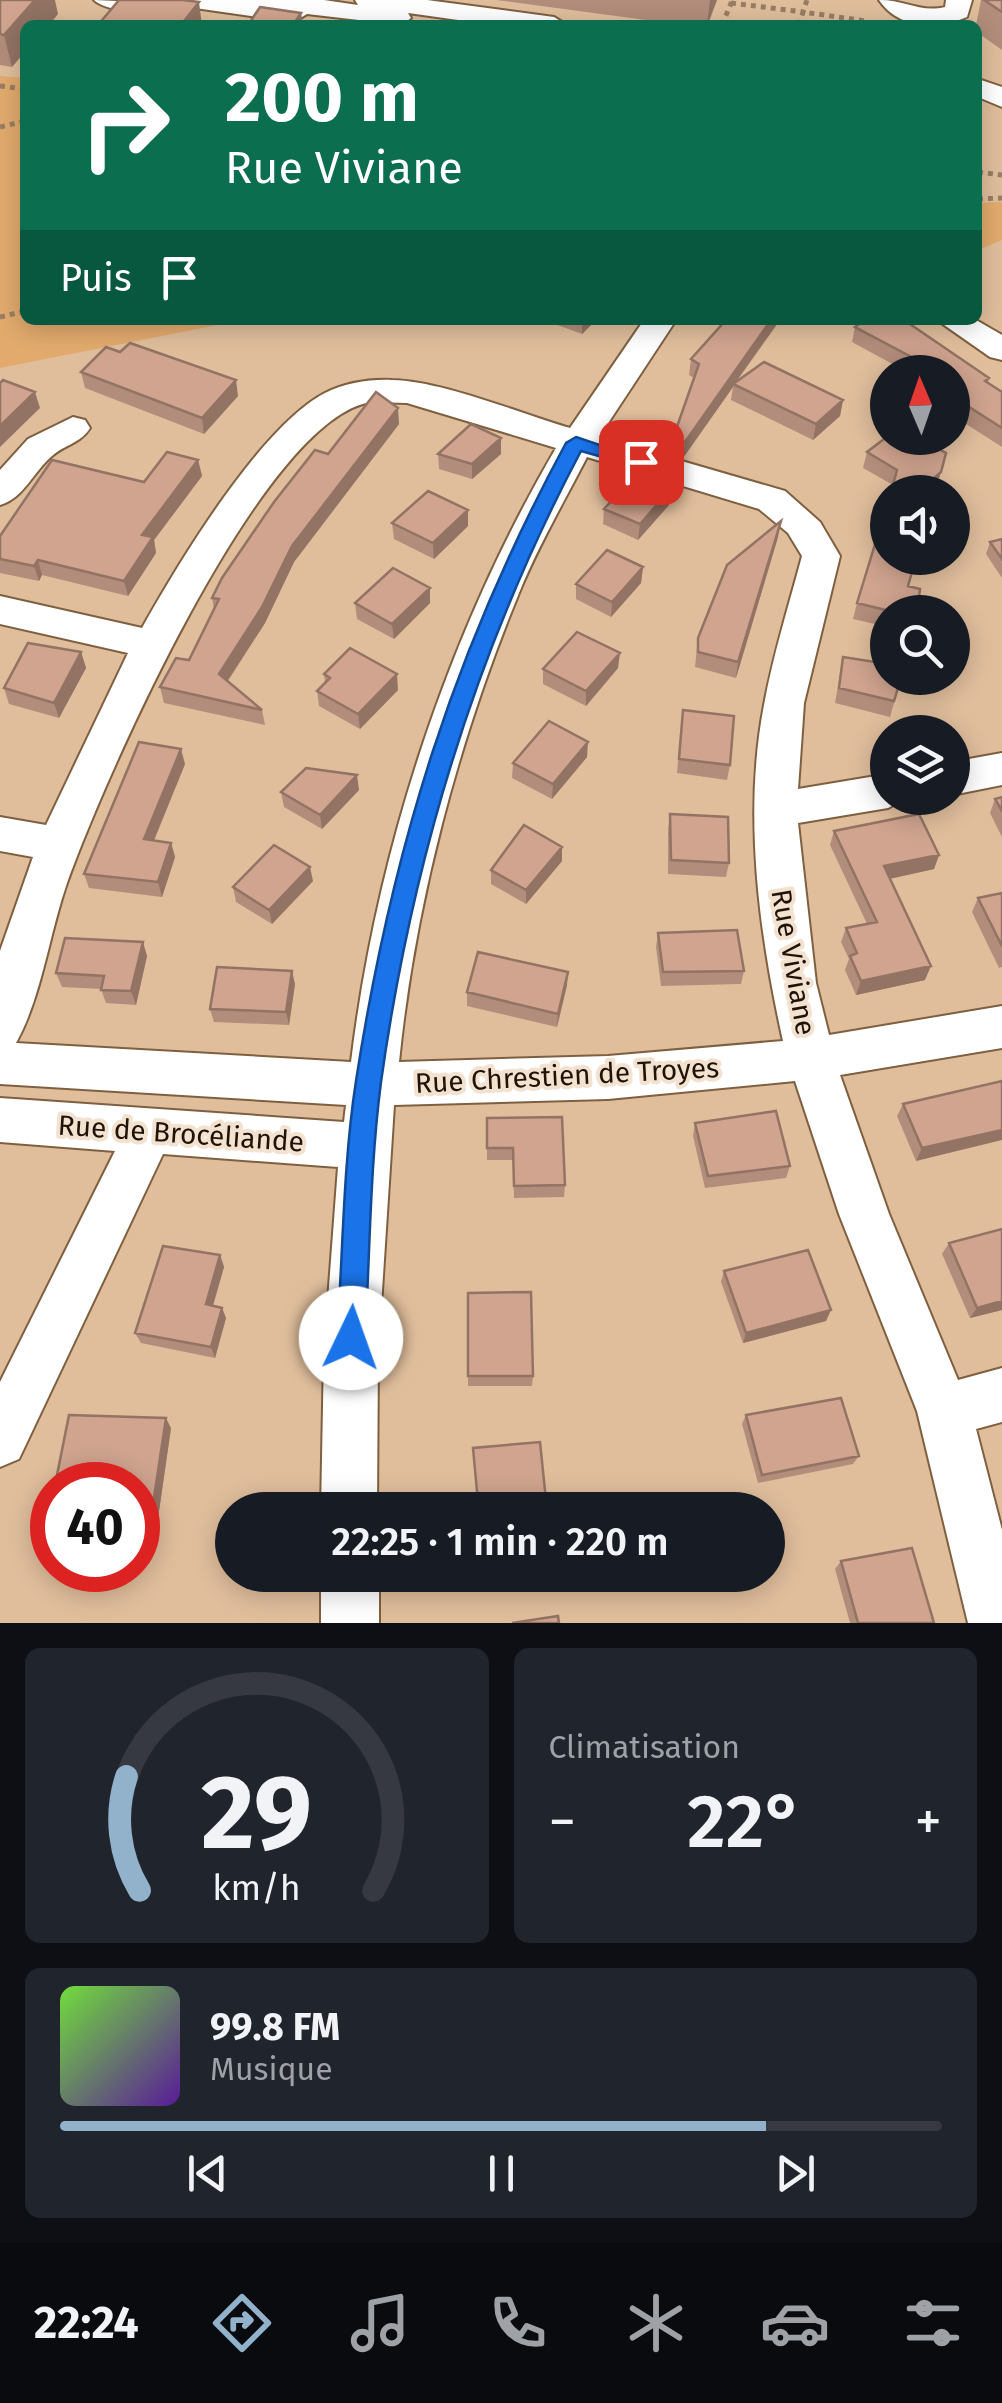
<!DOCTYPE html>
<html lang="fr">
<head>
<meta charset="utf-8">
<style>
	:root { --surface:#171b24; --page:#20242c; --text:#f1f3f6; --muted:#9ea1a6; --line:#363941; --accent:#92b1cb }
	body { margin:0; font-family:"Fira Sans",sans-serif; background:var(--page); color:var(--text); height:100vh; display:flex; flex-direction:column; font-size:38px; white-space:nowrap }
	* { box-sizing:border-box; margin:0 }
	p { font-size:32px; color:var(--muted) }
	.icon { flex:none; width:55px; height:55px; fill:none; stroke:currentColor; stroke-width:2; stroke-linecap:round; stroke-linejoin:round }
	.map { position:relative; height:1623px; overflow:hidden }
	.details { display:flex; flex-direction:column; gap:25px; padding:25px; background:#0d0f14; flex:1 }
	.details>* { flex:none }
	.hud { position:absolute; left:20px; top:20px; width:962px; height:305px; border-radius:15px; box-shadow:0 5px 25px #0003; background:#0b6e4f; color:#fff; overflow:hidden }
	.needle { width:65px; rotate:358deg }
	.buttons { position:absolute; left:870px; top:355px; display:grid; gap:20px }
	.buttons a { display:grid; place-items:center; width:100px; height:100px; border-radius:50%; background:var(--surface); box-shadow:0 5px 25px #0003; font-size:50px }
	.speed { position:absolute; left:30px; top:1462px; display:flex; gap:20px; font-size:50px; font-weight:700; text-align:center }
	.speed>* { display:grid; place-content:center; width:130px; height:130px; border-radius:50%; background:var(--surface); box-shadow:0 5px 25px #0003; line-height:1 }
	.speed .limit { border:15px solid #d22; background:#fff; color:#111 }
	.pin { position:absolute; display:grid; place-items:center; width:85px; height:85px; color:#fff; margin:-42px; border-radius:20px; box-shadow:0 5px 15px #0006 }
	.me { position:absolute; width:110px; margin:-55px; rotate:3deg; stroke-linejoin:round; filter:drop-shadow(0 0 8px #0008) }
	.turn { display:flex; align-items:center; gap:35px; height:210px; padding:0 40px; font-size:45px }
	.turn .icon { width:130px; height:130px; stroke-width:2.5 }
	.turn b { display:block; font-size:70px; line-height:85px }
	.then { display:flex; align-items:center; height:95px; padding:0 40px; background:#0003; gap:20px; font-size:38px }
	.big { font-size:75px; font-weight:600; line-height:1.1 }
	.details .tile { flex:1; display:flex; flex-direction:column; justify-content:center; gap:15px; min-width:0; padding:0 35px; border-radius:15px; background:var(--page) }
	.details .dial { align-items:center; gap:0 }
	.dial svg { height:260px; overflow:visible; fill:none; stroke:var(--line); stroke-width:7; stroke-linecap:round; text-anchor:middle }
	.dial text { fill:var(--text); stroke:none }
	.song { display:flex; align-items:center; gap:30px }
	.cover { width:120px; height:120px; border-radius:15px; background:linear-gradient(135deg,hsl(100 70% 55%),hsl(270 70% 35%)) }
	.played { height:10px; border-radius:5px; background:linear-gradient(90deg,var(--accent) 80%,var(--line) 80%) }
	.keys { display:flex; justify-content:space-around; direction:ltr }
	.heat { display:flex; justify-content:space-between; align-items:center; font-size:55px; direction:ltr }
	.details .tiles { flex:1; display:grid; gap:25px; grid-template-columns:1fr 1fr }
	.tile:last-child { grid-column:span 2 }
	.trip { position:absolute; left:215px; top:1492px; width:570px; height:100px; border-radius:50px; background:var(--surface); box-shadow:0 5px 25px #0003; font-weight:600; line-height:100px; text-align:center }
	.tabs { display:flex; height:160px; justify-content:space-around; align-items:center; background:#090b0e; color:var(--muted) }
	.tabs .icon { width:70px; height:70px }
	.tabs .current { color:var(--accent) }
	.tabs b { font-size:45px; color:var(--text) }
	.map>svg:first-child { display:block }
</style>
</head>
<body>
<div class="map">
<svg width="1002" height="1623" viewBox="0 0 1002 1623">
	<rect width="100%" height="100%" fill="#e0be9c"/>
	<path fill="#e2aa6d" d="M 0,76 L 25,78 L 25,320 L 243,320 L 0,368 Z
		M 1002,202 L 1002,240 L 978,250 L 978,203 Z"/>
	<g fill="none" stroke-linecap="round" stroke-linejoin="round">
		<g stroke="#7e6041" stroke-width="4">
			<path id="minor" d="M 94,0 L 184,4 L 188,10 C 177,23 105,12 94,0 Z
				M 182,0 L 324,0 L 358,5 L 355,0 L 427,0 L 554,17 L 567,25 L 494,25 L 408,13 L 411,18 L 402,25 L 307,14 L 294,22 L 195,8 Z
				M 879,0 C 906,0 920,13 945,7 L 946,0 L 972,0 L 967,17 C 936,30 899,29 879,0 Z
				M 978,79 L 1002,87 L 1002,107 L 978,97 Z
				M 644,320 L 676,320 L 599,437 L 785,491 L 820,522 L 840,556 L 804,703 L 798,789 L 888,774 L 888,798 L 906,798 L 888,808 L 798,823 L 816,983 L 829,1035 L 1002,1006 L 1002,1048 L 840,1075 L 889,1214 L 958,1380 L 1002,1368 L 1002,1422 L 976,1429 L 1002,1530 L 1002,1623 L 968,1623 L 917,1411 L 839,1214 L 795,1081 L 608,1099 L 394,1105 L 378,1353 L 377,1510 L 321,1510 L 324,1353 L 338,1167 L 163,1154 L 19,1459 L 0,1467 L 0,1382 L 115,1151 L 0,1142 L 0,1098 L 344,1122 L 346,1105 L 0,1084 L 0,951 L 33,857 L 0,851 L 0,817 L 46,825 L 128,653 L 0,624 L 0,596 L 142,628 C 178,564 260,427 325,393 C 345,383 370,379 392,380 C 442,381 519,413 570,428 ZM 371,402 L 407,403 L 556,448 C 448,633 377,849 351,1062 L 16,1043 C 42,996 49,934 67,883 C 103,782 261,419 371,402 ZM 587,457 L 759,509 L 788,533 L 802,556 C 789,605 773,655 764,705 C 743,814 759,933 783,1041 L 608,1056 L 399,1062 C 415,903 458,741 519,593 C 538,546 564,502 587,457 Z
				M 937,320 L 976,320 L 1002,335 L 1002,360 L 990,357 Z
				M 73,417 L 85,420 L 90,428 C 81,443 64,445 52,456 C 33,472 24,498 0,505 L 0,470 L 28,439 Z
				M 1002,753 L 1002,785 L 952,795 L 952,762 Z
				M 321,1575 L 379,1575 L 379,1623 L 321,1623 Z"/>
		</g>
		<path stroke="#977e64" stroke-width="5" stroke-dasharray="5 5" stroke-linecap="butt" d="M 731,3 L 803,12 L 807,0
			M 722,25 L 732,1
			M 799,25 L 803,12 L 866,21
			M 0,86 L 25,89
			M 0,127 L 25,121
			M 978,172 L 1002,175
			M 978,199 L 1002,198
			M 0,317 L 25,311"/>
		<use href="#minor" fill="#fff" fill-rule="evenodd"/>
	</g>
	<path fill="#b38d7b" d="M 0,0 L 58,14 L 49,25 L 25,25 L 12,67 L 0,65 Z
		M 496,0 L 717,0 L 708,25 L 683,25 Z
		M 981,0 L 1002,0 L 1002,50 L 978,33 L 978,25 L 976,25 Z
		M 544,320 L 596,320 L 582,334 Z
		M 726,320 L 780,320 L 737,381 L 843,400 L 840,416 L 813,440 L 731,400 L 733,387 L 683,458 L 671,454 L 673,438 L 694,378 L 689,375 L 691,359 Z
		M 855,327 L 989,378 L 988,383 L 1002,392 L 1002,447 L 952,415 L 952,372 L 907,372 L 852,342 Z
		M 120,352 L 238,396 L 204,434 L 85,388 L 81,372 Z
		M 399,424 L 294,562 L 265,623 L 228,681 L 262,710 L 265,725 L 164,703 L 160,687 L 189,660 L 214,609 L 212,598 L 328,454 Z
		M 867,452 L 946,453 L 936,488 L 931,492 L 891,492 L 893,485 L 863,468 Z
		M 438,454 L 501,454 L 472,479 L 439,469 Z
		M 198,460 L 202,476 L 154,540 L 156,553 L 128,596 L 42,575 L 39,581 L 0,573 L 0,536 Z
		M 669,505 L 638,540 L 603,524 L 604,509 Z
		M 392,523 L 468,526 L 434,559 L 394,539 Z
		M 778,537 L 736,678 L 695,667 L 698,638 Z
		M 1002,539 L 1002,578 L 986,554 L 990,542 Z
		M 643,567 L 641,583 L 611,617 L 576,599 L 576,584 Z
		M 908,586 L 917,612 L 888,612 L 888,627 L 853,619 L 857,603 Z
		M 430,588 L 430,603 L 394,639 L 357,619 L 355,603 Z
		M 81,652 L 86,668 L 59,718 L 9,704 L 4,688 Z
		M 843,657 L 901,678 L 890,717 L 835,703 Z
		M 618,668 L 586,706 L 543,684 L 543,669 Z
		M 324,674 L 398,690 L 360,729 L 319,706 L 317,691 L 325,683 Z
		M 681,726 L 730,765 L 727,780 L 677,773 Z
		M 587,757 L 552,799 L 512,778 L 513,763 Z
		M 185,764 L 154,841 L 171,843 L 175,857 L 162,897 L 89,888 L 84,874 Z
		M 359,790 L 322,829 L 284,807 L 281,792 Z
		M 1002,797 L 1002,837 L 990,813 L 995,799 Z
		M 670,814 L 729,863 L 726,877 L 668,874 L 668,829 Z
		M 834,831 L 939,855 L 934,869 L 890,879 L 925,980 L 856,995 L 845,970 L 849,959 L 841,942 L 846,928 L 867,924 L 830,845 Z
		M 562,861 L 526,904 L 491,884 L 491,870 Z
		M 313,881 L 272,924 L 236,902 L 233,887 Z
		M 1002,893 L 1002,967 L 999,968 L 972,912 L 978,898 Z
		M 658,933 L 744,971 L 741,984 L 661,986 L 656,947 Z
		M 147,956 L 136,1005 L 106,1003 L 101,989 L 62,987 L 56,973 Z
		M 295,984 L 289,1025 L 214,1022 L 210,1009 Z
		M 567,985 L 557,1027 L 467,1006 L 467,992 Z
		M 1002,1081 L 916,1161 L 897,1116 L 903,1104 Z
		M 487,1118 L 565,1185 L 564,1197 L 514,1198 L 513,1160 L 487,1160 Z
		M 695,1123 L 790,1166 L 786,1178 L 705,1188 L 693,1136 Z
		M 949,1243 L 1002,1310 L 970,1318 L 942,1254 Z
		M 220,1255 L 224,1267 L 213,1306 L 222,1308 L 226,1318 L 215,1358 L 141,1343 L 135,1333 Z
		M 724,1271 L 831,1310 L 826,1321 L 743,1343 L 721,1282 Z
		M 468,1293 L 533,1376 L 532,1386 L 468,1386 Z
		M 746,1415 L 859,1456 L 853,1464 L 758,1483 L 742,1424 Z
		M 171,1428 L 155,1539 L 138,1539 L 138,1485 Z
		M 473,1448 L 547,1510 L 478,1510 Z
		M 841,1561 L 934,1623 L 850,1623 L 835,1569 Z"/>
	<path fill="#927364" d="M 35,0 L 55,0 L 58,14 L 49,25 L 25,25 L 25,52 L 12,67 L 4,35 Z
		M 710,0 L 717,0 L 707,25 Z
		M 199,2 L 202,25 L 181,25 Z
		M 301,13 L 303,25 L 293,25 Z
		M 582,320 L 596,320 L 582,334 Z
		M 771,320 L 780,320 L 734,384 L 733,384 L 733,387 L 683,458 L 685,442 Z
		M 236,380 L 238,396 L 204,434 L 202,418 Z
		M 35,392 L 40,408 L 0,447 L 0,426 Z
		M 843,400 L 840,416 L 813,440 L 816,424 Z
		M 398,408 L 399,424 L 294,562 L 265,623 L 222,689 L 219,674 L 292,546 Z
		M 501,438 L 501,454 L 472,479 L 472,464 Z
		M 198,460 L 202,476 L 154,540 L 156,553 L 128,596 L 124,581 L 142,535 Z
		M 941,472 L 936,488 L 931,492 L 918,492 Z
		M 670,490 L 669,505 L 638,540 L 640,524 Z
		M 468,510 L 468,526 L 434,559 L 433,543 Z
		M 781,521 L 778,537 L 736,678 L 738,662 Z
		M 38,560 L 42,575 L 39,581 L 34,566 Z
		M 643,567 L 641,583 L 611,617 L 612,602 Z
		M 430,588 L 430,603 L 394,639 L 392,624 Z
		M 81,652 L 86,668 L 59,718 L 54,703 Z
		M 620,653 L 618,668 L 586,706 L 586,691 Z
		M 397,674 L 398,690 L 360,729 L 358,714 Z
		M 588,742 L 587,757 L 552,799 L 553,784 Z
		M 181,749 L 185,764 L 148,854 L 144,839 Z
		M 357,775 L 359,790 L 322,829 L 320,815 Z
		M 171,843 L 175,857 L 162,897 L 158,882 Z
		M 562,847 L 562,861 L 526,904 L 526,890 Z
		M 939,855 L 934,869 L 879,881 L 884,866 Z
		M 310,867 L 313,881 L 272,924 L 269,910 Z
		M 143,942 L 147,956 L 136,1005 L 131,991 Z
		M 931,966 L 925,980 L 856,995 L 861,981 Z
		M 292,971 L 295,984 L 289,1025 L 286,1012 Z
		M 568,972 L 567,985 L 557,1027 L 558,1014 Z
		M 1002,1130 L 1002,1140 L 916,1161 L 922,1148 Z
		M 220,1255 L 224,1267 L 210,1315 L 206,1304 Z
		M 1002,1301 L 1002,1310 L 970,1318 L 977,1308 Z
		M 222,1308 L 226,1318 L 215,1358 L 211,1347 Z
		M 831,1310 L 826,1321 L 743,1343 L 746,1333 Z
		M 166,1418 L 171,1428 L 155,1539 L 149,1531 Z"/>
	<path fill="#d0a48f" stroke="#927364" stroke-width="2.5" d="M 0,0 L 35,0 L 4,35 L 0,34 Z
		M 119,0 L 183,0 L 199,2 L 181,25 L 98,25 Z
		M 984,0 L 1002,0 L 1002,12 Z
		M 260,7 L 301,13 L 293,25 L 248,25 Z
		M 726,320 L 771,320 L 685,442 L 673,438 L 699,364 L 691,359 Z
		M 865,320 L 904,320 L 989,378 L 985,381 L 1002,392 L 1002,428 L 952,396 L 952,372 L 932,372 L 936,370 L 855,327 Z
		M 130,343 L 236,380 L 202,418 L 81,372 L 106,347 L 120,352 Z
		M 764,362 L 843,400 L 816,424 L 733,384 Z
		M 3,380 L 35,392 L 0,426 L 0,383 Z
		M 376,392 L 398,408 L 292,546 L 262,607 L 219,674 L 262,710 L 160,687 L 176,658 L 189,660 L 219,599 L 212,598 L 222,578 L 274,502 L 315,450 L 328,454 Z
		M 471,424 L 501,438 L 472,464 L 438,454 Z
		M 888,436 L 888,438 L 917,438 L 946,453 L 941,472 L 918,492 L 891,492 L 897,470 L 867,452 Z
		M 167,452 L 198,460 L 142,535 L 153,537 L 124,581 L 38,560 L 34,566 L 0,559 L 0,536 L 52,460 L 144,482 Z
		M 635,475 L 670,490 L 640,524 L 604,509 Z
		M 428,491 L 468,510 L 433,543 L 392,523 Z
		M 888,502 L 888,558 L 916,558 L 908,586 L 920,589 L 917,612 L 894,612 L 857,603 Z
		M 781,521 L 738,662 L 698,652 L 698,638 L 727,565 Z
		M 1002,539 L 1002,559 L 990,542 Z
		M 607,550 L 643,567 L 612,602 L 576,584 Z
		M 393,568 L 430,588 L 392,624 L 355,603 Z
		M 577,632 L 620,653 L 586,691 L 543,669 Z
		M 28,643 L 81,652 L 54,703 L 4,688 Z
		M 350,648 L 397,674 L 358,714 L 317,691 L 330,678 L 324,674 Z
		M 843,657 L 888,664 L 888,678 L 901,678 L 894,701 L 839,688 Z
		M 683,710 L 734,716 L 730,765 L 679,759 Z
		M 549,721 L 588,742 L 553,784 L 513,763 Z
		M 139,742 L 181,749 L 144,839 L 171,843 L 158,882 L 84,874 Z
		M 306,768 L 357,775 L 320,815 L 281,792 Z
		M 1002,797 L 1002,811 L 995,799 Z
		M 670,814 L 728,817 L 729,863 L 671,860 Z
		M 919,814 L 939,855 L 884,866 L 931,966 L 861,981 L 850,956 L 857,953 L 846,928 L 877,922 L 834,831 Z
		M 524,825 L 562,847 L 526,890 L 491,870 Z
		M 274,845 L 310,867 L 269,910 L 233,887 Z
		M 1002,893 L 1002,946 L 978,898 Z
		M 737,930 L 744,971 L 663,972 L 658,933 Z
		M 65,938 L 143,942 L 131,991 L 101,990 L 104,976 L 56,973 Z
		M 478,952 L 568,972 L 558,1014 L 467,992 Z
		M 217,967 L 292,971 L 286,1012 L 210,1009 Z
		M 1002,1081 L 1002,1130 L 922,1148 L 903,1104 Z
		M 776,1111 L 790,1166 L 708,1176 L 695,1123 Z
		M 562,1117 L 565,1185 L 514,1186 L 513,1148 L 487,1148 L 487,1118 Z
		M 1002,1229 L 1002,1301 L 977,1308 L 949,1243 Z
		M 163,1246 L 220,1255 L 206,1304 L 222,1308 L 211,1347 L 135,1333 Z
		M 808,1250 L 831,1310 L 746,1333 L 724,1271 Z
		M 531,1292 L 533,1376 L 468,1376 L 468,1293 Z
		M 841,1398 L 859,1456 L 762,1475 L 746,1415 Z
		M 69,1415 L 166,1418 L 149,1531 L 138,1531 L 138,1485 L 55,1485 Z
		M 540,1442 L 547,1510 L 488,1510 L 487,1501 L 478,1502 L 473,1448 Z
		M 52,1500 L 52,1529 L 47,1529 Z
		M 912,1548 L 934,1623 L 858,1623 L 841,1561 Z
		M 558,1616 L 559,1623 L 512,1623 Z"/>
	<path fill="#1a73e8" stroke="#114b97" stroke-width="2.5" d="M 576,437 L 650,462 L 641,468 L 581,451 C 476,649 412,860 381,1082 C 370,1166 370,1253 365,1338 L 361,1348 L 351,1352 L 341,1348 L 337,1338 C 343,1253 343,1165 356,1081 C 392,848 454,650 566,443 Z"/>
	<g text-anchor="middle" stroke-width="8" stroke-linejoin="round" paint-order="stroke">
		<g font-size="28" fill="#1f1307" stroke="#f4e2d1">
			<text transform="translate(794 962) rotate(80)" y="10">Rue Viviane</text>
			<text transform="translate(567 1075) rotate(-3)" y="10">Rue Chrestien de Troyes</text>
			<text transform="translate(181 1133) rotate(4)" y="10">Rue de Brocéliande</text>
		</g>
	</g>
</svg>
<div class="buttons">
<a><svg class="needle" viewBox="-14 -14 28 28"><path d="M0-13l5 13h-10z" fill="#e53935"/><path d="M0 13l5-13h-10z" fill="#9ea1a6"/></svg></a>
<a><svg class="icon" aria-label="sound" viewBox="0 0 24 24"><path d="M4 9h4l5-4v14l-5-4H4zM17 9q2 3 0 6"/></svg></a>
<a><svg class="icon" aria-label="search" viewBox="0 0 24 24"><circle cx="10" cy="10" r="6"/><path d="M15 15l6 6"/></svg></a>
<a><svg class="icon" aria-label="layers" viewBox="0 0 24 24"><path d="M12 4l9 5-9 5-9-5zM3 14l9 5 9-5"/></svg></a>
</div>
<div class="speed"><div class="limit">40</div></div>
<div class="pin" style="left:641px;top:462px;background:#d93025"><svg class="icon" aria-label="arrive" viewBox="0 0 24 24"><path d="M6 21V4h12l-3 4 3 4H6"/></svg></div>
<svg class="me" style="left:351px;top:1338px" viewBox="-20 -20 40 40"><circle r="19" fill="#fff"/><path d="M0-13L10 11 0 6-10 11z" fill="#1a73e8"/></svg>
<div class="trip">22:25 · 1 min · 220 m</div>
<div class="hud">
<div class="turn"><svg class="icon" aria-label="right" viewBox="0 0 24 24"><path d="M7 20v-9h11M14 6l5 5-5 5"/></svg><div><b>200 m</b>Rue Viviane</div></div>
<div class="then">Puis<svg class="icon" aria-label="arrive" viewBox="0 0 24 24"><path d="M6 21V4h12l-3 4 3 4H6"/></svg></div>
</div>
</div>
<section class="details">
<div class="tiles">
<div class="tile dial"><svg viewBox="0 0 100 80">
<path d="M14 69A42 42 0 1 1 86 69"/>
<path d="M14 69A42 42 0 0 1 10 34" stroke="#92b1cb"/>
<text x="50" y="56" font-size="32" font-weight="700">29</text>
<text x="50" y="72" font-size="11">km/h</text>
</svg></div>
<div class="tile"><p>Climatisation</p>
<div class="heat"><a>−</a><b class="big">22°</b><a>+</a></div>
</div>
<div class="tile">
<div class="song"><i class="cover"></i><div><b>99.8 FM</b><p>Musique</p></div></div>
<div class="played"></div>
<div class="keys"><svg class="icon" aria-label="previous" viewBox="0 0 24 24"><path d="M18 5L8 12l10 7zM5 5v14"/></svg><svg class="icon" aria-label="pause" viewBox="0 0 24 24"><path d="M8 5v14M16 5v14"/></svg><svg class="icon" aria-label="next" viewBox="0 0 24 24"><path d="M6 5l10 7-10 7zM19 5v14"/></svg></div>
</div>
</div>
</section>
<nav class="tabs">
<b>22:24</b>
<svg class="icon current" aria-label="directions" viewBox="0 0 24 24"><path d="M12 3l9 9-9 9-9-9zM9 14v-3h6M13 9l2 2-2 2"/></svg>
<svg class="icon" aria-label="music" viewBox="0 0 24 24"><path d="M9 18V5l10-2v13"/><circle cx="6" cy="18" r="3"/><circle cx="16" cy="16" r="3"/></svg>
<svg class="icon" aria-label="phone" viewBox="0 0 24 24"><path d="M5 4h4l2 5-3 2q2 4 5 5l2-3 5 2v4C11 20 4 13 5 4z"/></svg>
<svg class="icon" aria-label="climate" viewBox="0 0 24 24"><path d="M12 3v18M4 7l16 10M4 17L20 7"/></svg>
<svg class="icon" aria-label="car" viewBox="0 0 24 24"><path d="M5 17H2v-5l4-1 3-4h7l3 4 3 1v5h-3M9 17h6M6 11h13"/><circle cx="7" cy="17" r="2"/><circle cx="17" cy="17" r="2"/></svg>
<svg class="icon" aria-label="filters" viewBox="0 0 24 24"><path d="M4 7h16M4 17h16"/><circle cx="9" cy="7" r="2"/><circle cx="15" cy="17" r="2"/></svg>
</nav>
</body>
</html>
